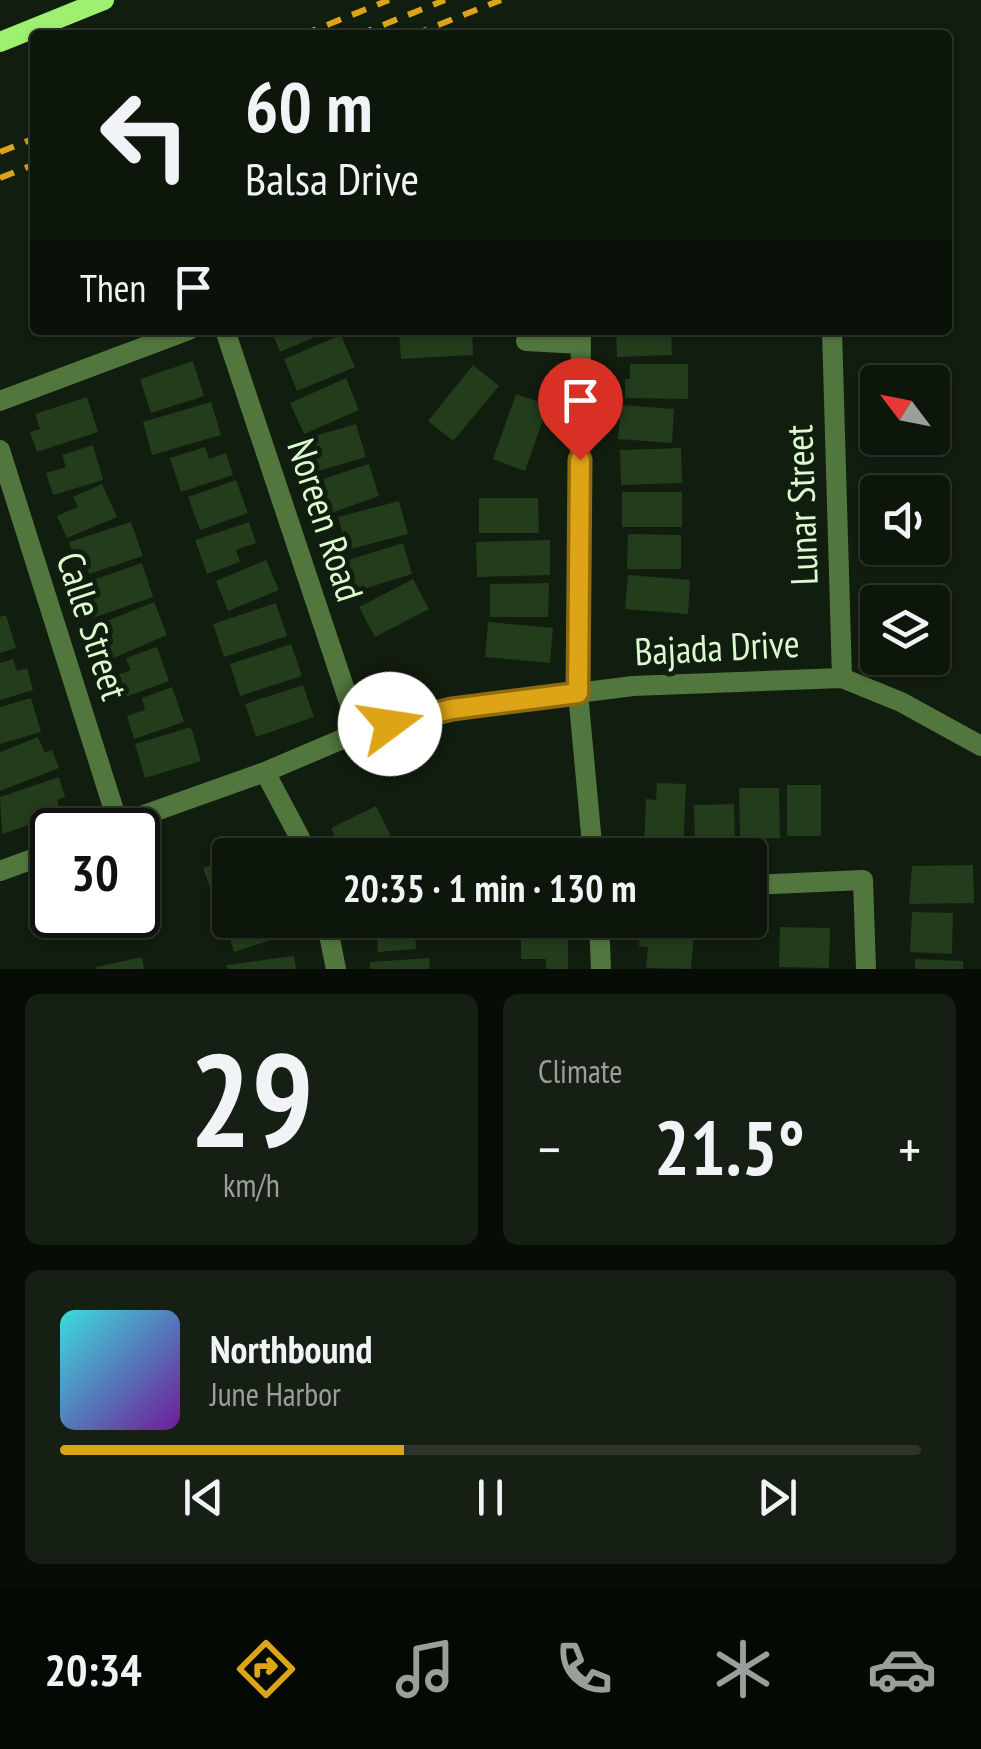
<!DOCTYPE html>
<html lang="en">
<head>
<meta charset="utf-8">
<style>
	:root { --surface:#0d160a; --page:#161f13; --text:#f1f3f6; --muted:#9a9f9c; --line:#2d352b; --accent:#dea417 }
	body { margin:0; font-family:"PT Sans Narrow",sans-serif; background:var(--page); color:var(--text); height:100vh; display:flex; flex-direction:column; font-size:38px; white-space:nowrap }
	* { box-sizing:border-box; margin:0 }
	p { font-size:32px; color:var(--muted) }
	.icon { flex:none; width:55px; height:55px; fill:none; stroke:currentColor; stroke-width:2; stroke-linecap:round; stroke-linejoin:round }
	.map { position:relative; height:969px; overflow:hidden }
	.drawer { display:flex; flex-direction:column; gap:25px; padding:25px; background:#070c06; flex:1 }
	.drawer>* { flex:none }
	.hud { position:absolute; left:30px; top:30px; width:922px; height:305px; border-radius:10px; box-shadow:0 2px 8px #0004,0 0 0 2px var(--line); background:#0d160a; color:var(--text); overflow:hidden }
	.needle { width:65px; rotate:302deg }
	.fabs { position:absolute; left:860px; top:365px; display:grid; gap:20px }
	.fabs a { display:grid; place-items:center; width:90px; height:90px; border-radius:10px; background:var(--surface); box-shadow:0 2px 8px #0004,0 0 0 2px var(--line); font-size:50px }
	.speed { position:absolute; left:30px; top:808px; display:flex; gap:20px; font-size:50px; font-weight:700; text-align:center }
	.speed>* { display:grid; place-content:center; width:130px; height:130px; border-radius:50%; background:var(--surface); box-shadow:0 2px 8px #0004,0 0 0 2px var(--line); line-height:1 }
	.speed .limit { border:5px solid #111; border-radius:15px; background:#fff; color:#111 }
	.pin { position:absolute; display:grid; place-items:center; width:85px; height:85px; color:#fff; margin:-102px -42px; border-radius:50% 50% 50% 0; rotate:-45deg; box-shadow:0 0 10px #0007 }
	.pin .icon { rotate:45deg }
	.me { position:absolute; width:110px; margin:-55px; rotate:76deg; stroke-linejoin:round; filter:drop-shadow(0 0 8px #0008) }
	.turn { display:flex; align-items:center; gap:35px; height:210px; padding:0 50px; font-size:45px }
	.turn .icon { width:130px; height:130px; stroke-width:2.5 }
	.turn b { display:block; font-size:70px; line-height:85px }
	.then { display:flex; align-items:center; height:95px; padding:0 50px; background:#0003; gap:20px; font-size:38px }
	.big { font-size:75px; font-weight:800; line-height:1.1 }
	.drawer .card { flex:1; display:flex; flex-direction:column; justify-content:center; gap:15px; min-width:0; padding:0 35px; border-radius:15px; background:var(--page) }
	.drawer .dial { align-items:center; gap:0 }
	.dial b { font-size:130px; line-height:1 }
	.song { display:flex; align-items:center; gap:30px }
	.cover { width:120px; height:120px; border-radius:15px; background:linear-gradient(135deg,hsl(180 70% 55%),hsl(280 70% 35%)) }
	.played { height:10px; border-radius:5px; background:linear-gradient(90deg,var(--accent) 40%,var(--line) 40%) }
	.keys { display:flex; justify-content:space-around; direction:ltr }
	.heat { display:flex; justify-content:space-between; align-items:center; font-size:55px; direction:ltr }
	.drawer .tiles { flex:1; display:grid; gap:25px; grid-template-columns:1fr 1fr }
	.card:last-child { grid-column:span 2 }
	.trip { position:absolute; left:212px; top:838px; width:555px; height:100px; border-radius:10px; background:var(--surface); box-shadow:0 2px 8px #0004,0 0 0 2px var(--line); font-weight:800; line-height:100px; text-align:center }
	.tab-bar { display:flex; height:160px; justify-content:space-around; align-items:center; background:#050904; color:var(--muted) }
	.tab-bar .icon { width:70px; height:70px }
	.tab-bar .on { color:var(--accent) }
	.tab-bar b { font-size:45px; color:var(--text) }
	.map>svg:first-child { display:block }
</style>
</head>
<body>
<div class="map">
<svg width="981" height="969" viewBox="0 0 981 969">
	<rect width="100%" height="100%" fill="#111d0e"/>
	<path fill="#223c1c" d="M 271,330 L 331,330 L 280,352 Z
		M 399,330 L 472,330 L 473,355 L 401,359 Z
		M 616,330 L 671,330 L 672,355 L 617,357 Z
		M 341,335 L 355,367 L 297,391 L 284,359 Z
		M 193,361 L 204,396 L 151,413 L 140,379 Z
		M 630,364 L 688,364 L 688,399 L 625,398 L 625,379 L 630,379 Z
		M 473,365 L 499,386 L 453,441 L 428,421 Z
		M 346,378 L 359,410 L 304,434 L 290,403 Z
		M 516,394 L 548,405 L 525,471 L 493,459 Z
		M 87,397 L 98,432 L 37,452 L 30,432 L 40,429 L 35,414 Z
		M 211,402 L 221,435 L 152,455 L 143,422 Z
		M 621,405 L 674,409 L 672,443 L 618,439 Z
		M 356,424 L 366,457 L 315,472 L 305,439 Z
		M 93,445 L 103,480 L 53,495 L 46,473 L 66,467 L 62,455 Z
		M 205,447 L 209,459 L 226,453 L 233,475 L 181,492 L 170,458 Z
		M 681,448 L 682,483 L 621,485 L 620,450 Z
		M 369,464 L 379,496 L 328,514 L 317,481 Z
		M 236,480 L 248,513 L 200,530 L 188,497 Z
		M 102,484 L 117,517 L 67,538 L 57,516 L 78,507 L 73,497 Z
		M 622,492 L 682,492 L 682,527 L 622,527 Z
		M 479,498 L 538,498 L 539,533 L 479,533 Z
		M 399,501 L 408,534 L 347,550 L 338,517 Z
		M 131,522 L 143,556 L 89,574 L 84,560 L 76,563 L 69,542 Z
		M 249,522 L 256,543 L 236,550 L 240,562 L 207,574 L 195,540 Z
		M 628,534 L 681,535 L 681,569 L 627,569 Z
		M 550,540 L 550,575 L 477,577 L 476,542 Z
		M 403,543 L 412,574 L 354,592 L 345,561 Z
		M 266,560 L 279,590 L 228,611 L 216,581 Z
		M 142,563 L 153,597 L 93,618 L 86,597 L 95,594 L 90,581 Z
		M 628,575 L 690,580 L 688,614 L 625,609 Z
		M 413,579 L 429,609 L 375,637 L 359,607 Z
		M 549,583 L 548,617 L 490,617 L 490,584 Z
		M 154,602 L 167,635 L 111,659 L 97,625 Z
		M 276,603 L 287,636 L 224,657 L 213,624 Z
		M 6,615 L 16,648 L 0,653 L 0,617 Z
		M 488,622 L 553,628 L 550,663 L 485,657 Z
		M 291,644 L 302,676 L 240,696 L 230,664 Z
		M 157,647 L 169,681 L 120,699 L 111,677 L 131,670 L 126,658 Z
		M 13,659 L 17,671 L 27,668 L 33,690 L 0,700 L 0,663 Z
		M 303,685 L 314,717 L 256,737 L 245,704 Z
		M 172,687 L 184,722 L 134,739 L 127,716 L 145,710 L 142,698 Z
		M 31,698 L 41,732 L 0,744 L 0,707 Z
		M 191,727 L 201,761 L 145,778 L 135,744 Z
		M 38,737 L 45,753 L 52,750 L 59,768 L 0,791 L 0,752 Z
		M 59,777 L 65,797 L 57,800 L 61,814 L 2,834 L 0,797 Z
		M 657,783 L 686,784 L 683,849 L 644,847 L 646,799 L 656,800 Z
		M 787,785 L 821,785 L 821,836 L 787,836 Z
		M 739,788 L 779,788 L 780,838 L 740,839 Z
		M 734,804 L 735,843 L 695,844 L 694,805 Z
		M 376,806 L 394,842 L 368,855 L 344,855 L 331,828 Z
		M 230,858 L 230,899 L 216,904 L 203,868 Z
		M 973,865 L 974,903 L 909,904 L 912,866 Z
		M 230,910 L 230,920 L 284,920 L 289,934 L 234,952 L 222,913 Z
		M 912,912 L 953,913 L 952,954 L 910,952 Z
		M 366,920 L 414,920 L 416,949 L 378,952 L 377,936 L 368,937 Z
		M 508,920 L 565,920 L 565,928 L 508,926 Z
		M 780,927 L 830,928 L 829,968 L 779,967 Z
		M 641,929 L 694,933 L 691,969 L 646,968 L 648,947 L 639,946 Z
		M 521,935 L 568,936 L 568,969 L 546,969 L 546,959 L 521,959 Z
		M 294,956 L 296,969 L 227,969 L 227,965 Z
		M 142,957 L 144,969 L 97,969 L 96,967 Z
		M 429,958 L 430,969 L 370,969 L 370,962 Z
		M 915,959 L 963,961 L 963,969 L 915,969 Z"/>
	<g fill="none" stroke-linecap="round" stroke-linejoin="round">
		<path stroke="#52773e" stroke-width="20" d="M 225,330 L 359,732
			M 581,330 L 578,693 L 593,855
			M 832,330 L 842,678
			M 526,341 L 581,344
			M 0,401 L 189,330
			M 0,450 L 118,823
			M 265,772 L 309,855
			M 102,830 L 265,772 L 359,732 L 452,709 L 633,686 L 842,678 L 901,702 L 981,746
			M 0,871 L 52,852
			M 750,885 L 863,880 L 866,969
			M 326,920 L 336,969
			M 599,920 L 601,969"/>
		<path stroke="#9ff070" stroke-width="20" d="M 0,42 L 104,0"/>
		<path stroke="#dea417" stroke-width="6" stroke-dasharray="15 12" stroke-linecap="butt" d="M 302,35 L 389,0
			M 358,35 L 445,0
			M 413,35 L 501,0
			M 0,152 L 35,138
			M 0,178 L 35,164"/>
	</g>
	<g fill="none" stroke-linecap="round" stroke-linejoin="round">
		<g stroke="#906b0f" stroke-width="25">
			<path id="route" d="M 390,724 L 452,709 L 578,693 L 580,460"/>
		</g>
		<use href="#route" stroke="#dea417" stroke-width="18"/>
	</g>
	<g text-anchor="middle" stroke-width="10" stroke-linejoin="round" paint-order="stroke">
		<g font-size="38" fill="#dbfacf" stroke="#111d0e">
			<text transform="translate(802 505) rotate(-92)" y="13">Lunar Street</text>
			<text transform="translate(325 520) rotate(72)" y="13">Noreen Road</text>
			<text transform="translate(92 626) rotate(72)" y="13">Calle Street</text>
			<text transform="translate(717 648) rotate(-3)" y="13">Bajada Drive</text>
		</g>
	</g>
</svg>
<div class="fabs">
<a><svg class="needle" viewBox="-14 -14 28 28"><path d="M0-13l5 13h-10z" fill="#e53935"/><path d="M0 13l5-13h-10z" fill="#9a9f9c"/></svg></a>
<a><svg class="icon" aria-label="sound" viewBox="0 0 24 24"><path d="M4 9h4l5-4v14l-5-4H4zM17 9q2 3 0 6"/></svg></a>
<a><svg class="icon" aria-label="layers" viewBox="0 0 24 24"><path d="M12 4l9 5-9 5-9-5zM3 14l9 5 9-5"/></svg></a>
</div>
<div class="speed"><div class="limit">30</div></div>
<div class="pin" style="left:580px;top:460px;background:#d93025"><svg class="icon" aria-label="arrive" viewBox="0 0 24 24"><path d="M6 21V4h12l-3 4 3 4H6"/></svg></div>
<svg class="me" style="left:390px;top:724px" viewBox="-20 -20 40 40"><circle r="19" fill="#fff"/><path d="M0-13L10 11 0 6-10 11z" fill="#dea417"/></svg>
<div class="trip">20:35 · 1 min · 130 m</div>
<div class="hud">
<div class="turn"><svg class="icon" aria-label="left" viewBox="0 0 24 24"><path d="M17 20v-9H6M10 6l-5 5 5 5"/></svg><div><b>60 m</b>Balsa Drive</div></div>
<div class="then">Then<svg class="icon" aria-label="arrive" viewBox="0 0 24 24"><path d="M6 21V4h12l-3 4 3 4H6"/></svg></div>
</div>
</div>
<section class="drawer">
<div class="tiles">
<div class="card dial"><b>29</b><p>km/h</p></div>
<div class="card"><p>Climate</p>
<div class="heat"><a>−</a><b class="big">21.5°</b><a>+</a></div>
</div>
<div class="card">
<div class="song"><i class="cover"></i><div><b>Northbound</b><p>June Harbor</p></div></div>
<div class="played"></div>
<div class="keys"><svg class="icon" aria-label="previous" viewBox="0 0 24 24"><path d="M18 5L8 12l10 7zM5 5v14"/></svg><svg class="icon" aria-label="pause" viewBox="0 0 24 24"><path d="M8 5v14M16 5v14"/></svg><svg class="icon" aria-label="next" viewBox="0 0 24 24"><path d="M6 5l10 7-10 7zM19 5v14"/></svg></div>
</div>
</div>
</section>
<nav class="tab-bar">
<b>20:34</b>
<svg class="icon on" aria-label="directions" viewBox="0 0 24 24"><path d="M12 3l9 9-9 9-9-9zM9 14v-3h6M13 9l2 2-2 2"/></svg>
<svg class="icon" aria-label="music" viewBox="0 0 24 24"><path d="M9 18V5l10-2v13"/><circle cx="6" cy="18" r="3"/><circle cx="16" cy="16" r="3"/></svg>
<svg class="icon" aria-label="phone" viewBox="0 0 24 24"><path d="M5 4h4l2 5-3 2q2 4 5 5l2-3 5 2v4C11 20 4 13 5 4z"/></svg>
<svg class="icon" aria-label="climate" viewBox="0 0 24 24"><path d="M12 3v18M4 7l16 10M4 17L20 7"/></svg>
<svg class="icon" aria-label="car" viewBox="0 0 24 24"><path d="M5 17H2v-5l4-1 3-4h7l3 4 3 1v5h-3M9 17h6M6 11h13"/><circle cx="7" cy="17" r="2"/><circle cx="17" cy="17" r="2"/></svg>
</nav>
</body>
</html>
